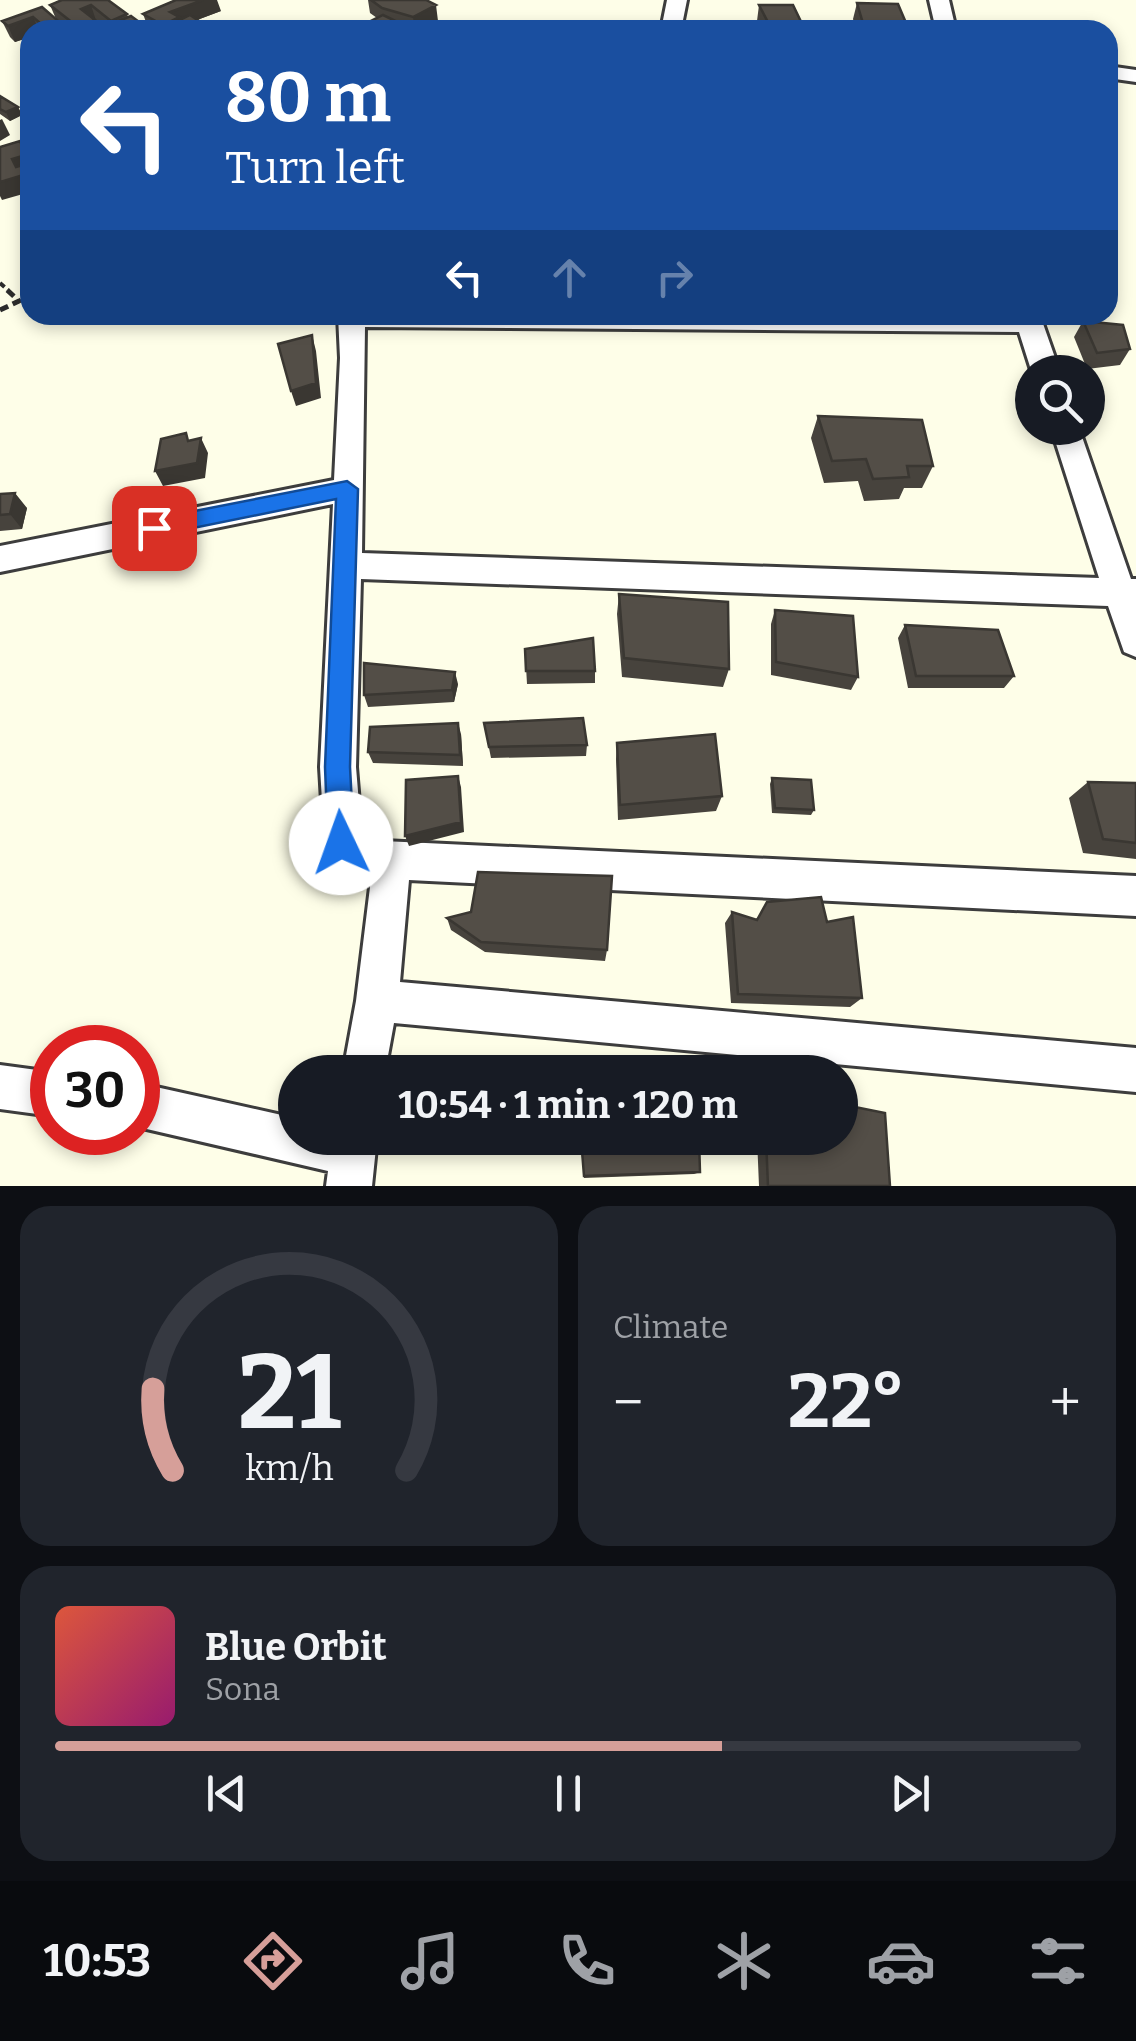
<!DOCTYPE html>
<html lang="en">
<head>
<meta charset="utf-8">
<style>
	:root { --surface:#171b24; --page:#20242c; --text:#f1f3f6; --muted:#9ea1a6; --line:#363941; --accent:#d69f99 }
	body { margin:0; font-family:Bitter,serif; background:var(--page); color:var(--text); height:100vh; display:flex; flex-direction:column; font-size:38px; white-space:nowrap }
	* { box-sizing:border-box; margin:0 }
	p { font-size:32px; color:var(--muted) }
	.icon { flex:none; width:55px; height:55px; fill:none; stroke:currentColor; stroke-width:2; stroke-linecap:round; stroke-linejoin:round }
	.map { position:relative; height:1186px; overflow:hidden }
	.side { display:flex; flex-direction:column; gap:20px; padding:20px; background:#0d0f14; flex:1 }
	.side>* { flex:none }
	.hud { position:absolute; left:20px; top:20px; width:1098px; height:305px; border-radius:30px; box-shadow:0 5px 15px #0003; background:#1a4fa0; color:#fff; overflow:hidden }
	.controls { position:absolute; left:1015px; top:355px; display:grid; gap:20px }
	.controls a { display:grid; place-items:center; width:90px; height:90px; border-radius:50%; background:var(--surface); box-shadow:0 5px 15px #0003; font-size:50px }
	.speed { position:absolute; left:30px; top:1025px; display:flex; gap:20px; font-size:50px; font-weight:700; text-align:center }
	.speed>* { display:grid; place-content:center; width:130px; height:130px; border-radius:50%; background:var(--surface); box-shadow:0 5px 15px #0003; line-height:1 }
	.speed .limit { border:15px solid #d22; background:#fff; color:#111 }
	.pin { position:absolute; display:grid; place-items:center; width:85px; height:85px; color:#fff; margin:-42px; border-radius:20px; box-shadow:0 5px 15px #0006 }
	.me { position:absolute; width:110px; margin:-55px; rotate:357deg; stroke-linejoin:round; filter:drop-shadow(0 0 8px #0008) }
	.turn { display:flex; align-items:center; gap:35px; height:210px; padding:0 40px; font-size:45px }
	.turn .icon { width:130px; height:130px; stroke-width:2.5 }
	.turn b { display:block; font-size:70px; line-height:85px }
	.lanes { display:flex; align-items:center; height:95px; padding:0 40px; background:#0003; justify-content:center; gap:50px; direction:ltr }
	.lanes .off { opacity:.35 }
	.big { font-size:75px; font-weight:700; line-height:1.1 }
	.side .card { flex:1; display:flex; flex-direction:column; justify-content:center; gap:15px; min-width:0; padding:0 35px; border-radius:30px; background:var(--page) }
	.side .dial { align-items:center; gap:0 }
	.dial svg { height:260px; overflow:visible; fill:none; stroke:var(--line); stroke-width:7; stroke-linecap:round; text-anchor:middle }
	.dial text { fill:var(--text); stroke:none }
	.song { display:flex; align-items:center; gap:30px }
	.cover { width:120px; height:120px; border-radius:15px; background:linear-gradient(135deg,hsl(10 70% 55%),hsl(320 70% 35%)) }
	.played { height:10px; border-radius:5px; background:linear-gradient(90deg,var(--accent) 65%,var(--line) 65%) }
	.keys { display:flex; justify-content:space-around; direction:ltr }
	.heat { display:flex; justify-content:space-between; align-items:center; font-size:55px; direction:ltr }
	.side .tiles { flex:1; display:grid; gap:20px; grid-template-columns:1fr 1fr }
	.card:last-child { grid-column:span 2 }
	.trip { position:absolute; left:278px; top:1055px; width:580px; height:100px; border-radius:50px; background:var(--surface); box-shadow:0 5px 15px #0003; font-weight:700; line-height:100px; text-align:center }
	.dock { display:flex; height:160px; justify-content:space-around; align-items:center; background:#090b0e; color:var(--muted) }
	.dock .icon { width:70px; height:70px }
	.dock .active { color:var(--accent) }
	.dock b { font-size:45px; color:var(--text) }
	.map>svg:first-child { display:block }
</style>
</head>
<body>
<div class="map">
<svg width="1136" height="1186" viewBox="0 0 1136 1186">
	<rect width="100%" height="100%" fill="#fefee8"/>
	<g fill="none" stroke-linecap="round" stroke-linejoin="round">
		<g stroke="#3d3d3d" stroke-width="6">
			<path id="minor" d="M 667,0 L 687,0 L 681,30 L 661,30 Z
				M 929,0 L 949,0 L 956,30 L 936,30 Z
				M 1108,66 L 1136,70 L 1136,82 L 1108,78 Z
				M 338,315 L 1040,315 L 1060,372 L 1032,373 L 1019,332 L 365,327 L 362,553 L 1099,578 L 1051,428 L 1079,428 L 1131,579 L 1136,579 L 1136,657 L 1124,652 L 1108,606 L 361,579 L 356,767 L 362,840 L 1136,876 L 1136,916 L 409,880 L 400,982 L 1136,1048 L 1136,1092 L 394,1023 L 385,1072 L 343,1072 L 356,1001 L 371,879 L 330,865 L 325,852 L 320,767 L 333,504 L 0,572 L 0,546 L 334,480 L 340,358 Z
				M 0,1065 L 52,1072 L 52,1116 L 0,1109 Z
				M 138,1083 L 295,1118 L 295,1138 L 377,1138 L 372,1186 L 326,1186 L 328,1171 L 138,1127 Z"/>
		</g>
		<path stroke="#2c2c2c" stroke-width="4" stroke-dasharray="6 4" stroke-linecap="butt" d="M 0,283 L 8,290"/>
		<path stroke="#2c2c2c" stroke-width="5" stroke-dasharray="9 5" stroke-linecap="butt" d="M 0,310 L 19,301 L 5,288"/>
		<use href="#minor" fill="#fff" fill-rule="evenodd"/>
	</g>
	<path fill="#47433d" d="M 108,0 L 127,14 L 128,17 L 146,27 L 148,30 L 69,30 L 64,26 L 66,30 L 30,30 L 30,37 L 15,42 L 10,37 L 2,21 L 42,7 L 56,19 L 50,5 Z
		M 368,0 L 426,0 L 438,21 L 421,30 L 371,30 L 369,22 L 377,18 L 370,13 Z
		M 857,3 L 909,30 L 856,30 L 853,19 Z
		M 759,5 L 805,30 L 761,30 L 757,21 Z
		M 221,11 L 197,20 L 205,25 L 206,30 L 149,30 L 143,14 Z
		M 0,96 L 18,107 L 22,115 L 10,121 L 0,114 Z
		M 1083,321 L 1130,349 L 1120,365 L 1087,369 L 1074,337 Z
		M 818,416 L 933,466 L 922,488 L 904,488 L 899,499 L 864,501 L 858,481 L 824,483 L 811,438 Z
		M 0,494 L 27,508 L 22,529 L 0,531 Z
		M 619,594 L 729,669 L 723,687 L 622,677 L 617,614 Z
		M 775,610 L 858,677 L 851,690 L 771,675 L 771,624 Z
		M 905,625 L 1014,676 L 1004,688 L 908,688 L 898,638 Z
		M 525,649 L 595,671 L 595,683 L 527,684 Z
		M 458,684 L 454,702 L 368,707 L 364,695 Z
		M 484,723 L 587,745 L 586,756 L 491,758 Z
		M 461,734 L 463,766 L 373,763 L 368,752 Z
		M 617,743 L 722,796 L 716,811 L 618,820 L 616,759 Z
		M 772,778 L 814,810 L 811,815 L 772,813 L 770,784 Z
		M 1088,782 L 1136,783 L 1136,859 L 1083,853 L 1069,798 Z
		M 732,912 L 756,920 L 827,922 L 862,998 L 850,1007 L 731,1003 L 725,923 Z
		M 447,918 L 607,950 L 605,961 L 485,952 L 451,930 Z
		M 580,1138 L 699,1138 L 700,1172 L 694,1174 L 584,1178 Z
		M 757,1138 L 840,1138 L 890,1186 L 759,1186 Z"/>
	<path fill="#3a3732" d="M 203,0 L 217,0 L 221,11 L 181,26 L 164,28 L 164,30 L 163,25 L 170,12 Z
		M 91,5 L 99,30 L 79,30 L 78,27 L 81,9 Z
		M 436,5 L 438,21 L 421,30 L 415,30 L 413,17 Z
		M 33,17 L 39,30 L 30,30 L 30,37 L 15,42 L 8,26 Z
		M 18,107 L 22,115 L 10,121 L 6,112 Z
		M 2,119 L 10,135 L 0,141 L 0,120 Z
		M 20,141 L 30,161 L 30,192 L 2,200 L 0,196 L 0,182 L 12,159 Z
		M 312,335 L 316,351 L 321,398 L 296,406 L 291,391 Z
		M 201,438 L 208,453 L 205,478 L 163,486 L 155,471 Z
		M 15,493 L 27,508 L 22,529 L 10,514 Z
		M 455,672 L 458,684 L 454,702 L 452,690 Z
		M 458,723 L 461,734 L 463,766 L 460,755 Z
		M 458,776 L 461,787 L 464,832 L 409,846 L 405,836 Z"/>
	<path fill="#534e47" stroke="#3a3732" stroke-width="2.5" d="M 62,0 L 108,0 L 127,14 L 111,21 L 91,5 L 81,9 L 95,20 L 78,27 L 50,5 Z
		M 176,0 L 203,0 L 170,12 L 179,17 L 163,25 L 143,14 Z
		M 371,0 L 426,0 L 436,5 L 413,17 L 382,8 Z
		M 857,3 L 898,4 L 909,30 L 865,30 Z
		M 759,5 L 793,5 L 805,30 L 772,30 Z
		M 42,7 L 64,26 L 54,30 L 48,30 L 33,17 L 8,26 L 2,21 Z
		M 190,15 L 205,25 L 196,30 L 167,30 L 164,28 Z
		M 383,15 L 406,26 L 395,30 L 376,30 L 369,22 Z
		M 131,16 L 146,27 L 137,30 L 95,30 Z
		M 0,96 L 18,107 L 6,112 L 0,109 Z
		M 20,141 L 26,155 L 12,159 L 16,167 L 30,163 L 30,173 L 0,182 L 0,147 Z
		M 1083,321 L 1123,325 L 1130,349 L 1097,353 Z
		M 312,335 L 316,383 L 291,391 L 278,344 Z
		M 818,416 L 922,420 L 933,466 L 907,466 L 909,477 L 873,479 L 866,459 L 832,461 Z
		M 186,433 L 188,441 L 201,438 L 197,463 L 155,471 L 161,439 Z
		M 15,493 L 10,514 L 0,515 L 0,494 Z
		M 619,594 L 728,602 L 729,669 L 624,658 Z
		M 775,610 L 853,616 L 858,677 L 776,662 Z
		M 905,625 L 998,630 L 1014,676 L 916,676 Z
		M 593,638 L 595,671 L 526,671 L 525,649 Z
		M 364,663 L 455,672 L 452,690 L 364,695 Z
		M 583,718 L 587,745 L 489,747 L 484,723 Z
		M 458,723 L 460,755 L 368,752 L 370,727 Z
		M 715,734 L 722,796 L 620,805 L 617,743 Z
		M 458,776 L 461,822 L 405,836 L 406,780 Z
		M 772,778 L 811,780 L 814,810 L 775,808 Z
		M 1088,782 L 1136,783 L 1136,843 L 1103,839 Z
		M 478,872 L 612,876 L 607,950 L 481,942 L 447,918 L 471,912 Z
		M 821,897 L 827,922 L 853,917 L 862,998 L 738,994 L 732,912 L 757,920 L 767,902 Z
		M 840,1104 L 885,1113 L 890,1186 L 768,1186 L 766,1138 L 840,1138 Z
		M 581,1138 L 699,1138 L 700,1172 L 584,1176 Z"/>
	<path fill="#1a73e8" stroke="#114b97" stroke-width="2.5" d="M 347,481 L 358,489 L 350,767 L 354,843 L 350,852 L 341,856 L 332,852 L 328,843 L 325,767 L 336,499 L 154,536 L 143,528 L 154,519 Z"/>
</svg>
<div class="controls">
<a><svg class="icon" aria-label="search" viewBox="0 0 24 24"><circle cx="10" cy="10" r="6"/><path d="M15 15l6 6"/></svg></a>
</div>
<div class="speed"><div class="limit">30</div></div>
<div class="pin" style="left:154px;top:528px;background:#d93025"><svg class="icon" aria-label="arrive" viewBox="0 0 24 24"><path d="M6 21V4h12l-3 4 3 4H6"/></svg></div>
<svg class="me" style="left:341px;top:843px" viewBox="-20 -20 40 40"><circle r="19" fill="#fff"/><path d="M0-13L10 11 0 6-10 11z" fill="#1a73e8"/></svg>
<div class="trip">10:54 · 1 min · 120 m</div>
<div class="hud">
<div class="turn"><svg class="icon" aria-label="left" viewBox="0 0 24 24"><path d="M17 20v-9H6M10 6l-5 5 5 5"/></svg><div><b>80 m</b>Turn left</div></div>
<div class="lanes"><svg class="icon" aria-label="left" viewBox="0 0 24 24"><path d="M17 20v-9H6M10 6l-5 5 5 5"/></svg><svg class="icon off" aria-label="ahead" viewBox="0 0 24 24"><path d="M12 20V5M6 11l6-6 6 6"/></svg><svg class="icon off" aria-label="right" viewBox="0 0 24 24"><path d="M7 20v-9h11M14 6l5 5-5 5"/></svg></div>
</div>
</div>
<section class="side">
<div class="tiles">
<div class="card dial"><svg viewBox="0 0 100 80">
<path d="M14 69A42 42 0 1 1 86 69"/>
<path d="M14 69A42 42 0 0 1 8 44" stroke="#d69f99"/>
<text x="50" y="56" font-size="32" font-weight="700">21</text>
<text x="50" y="72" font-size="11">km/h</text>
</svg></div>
<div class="card"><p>Climate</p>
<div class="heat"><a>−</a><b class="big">22°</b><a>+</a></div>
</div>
<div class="card">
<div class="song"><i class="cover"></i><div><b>Blue Orbit</b><p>Sona</p></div></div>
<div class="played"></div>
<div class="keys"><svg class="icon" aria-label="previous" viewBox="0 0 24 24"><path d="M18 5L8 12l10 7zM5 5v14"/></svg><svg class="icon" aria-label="pause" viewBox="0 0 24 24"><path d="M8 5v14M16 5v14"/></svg><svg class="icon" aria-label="next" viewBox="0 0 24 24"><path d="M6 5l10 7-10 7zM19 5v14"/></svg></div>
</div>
</div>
</section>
<nav class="dock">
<b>10:53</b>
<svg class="icon active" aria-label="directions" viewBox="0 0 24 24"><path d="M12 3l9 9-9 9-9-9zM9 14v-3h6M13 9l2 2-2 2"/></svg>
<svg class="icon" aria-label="music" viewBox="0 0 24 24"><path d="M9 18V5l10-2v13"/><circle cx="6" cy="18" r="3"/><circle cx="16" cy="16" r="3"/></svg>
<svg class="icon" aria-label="phone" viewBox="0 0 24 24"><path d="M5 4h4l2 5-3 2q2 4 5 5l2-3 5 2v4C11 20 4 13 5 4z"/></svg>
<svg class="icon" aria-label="climate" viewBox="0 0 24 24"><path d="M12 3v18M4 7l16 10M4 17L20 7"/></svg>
<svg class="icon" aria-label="car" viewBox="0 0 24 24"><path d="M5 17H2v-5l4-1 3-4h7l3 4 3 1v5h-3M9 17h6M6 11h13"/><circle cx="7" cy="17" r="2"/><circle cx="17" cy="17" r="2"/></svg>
<svg class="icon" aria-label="filters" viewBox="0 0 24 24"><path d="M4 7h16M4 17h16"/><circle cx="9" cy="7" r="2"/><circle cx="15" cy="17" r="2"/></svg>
</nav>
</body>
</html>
